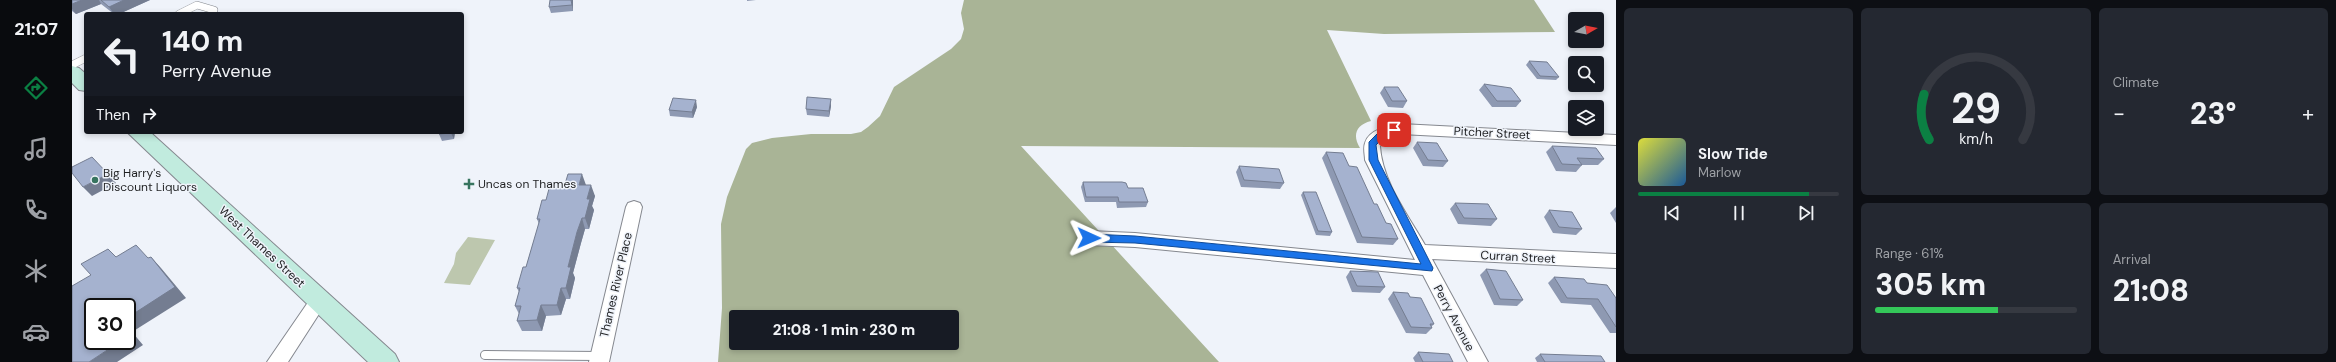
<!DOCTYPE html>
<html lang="en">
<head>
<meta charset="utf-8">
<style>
	:root { --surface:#171b24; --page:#242831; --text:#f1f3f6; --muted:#9ea1a6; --line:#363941; --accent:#0b8043 }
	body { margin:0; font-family:"DM Sans",sans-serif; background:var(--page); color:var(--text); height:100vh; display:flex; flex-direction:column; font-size:15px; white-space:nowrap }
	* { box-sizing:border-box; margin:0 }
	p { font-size:13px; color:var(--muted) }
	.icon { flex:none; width:22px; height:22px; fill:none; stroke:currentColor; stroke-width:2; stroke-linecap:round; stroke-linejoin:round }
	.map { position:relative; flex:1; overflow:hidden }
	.sheet { display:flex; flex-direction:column; gap:8px; padding:8px; background:#0d0f14; width:720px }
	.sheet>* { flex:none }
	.top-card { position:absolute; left:12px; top:12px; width:380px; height:122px; border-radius:4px; box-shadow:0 2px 6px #0003; background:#171b24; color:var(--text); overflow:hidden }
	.needle { width:26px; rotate:81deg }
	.tools { position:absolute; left:1496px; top:12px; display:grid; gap:8px }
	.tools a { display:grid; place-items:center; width:36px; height:36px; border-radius:4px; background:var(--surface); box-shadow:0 2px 6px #0003; font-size:20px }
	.speed { position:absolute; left:12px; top:298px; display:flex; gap:8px; font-size:20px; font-weight:700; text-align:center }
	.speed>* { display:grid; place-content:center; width:52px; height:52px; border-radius:50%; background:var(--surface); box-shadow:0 2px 6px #0003; line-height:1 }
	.speed .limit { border:2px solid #111; border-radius:6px; background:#fff; color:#111 }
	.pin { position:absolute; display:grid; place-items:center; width:34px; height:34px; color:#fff; margin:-17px; border-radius:8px; box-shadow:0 2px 6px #0006 }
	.me { position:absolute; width:44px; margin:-22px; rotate:91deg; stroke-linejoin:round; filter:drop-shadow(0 0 3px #0008) }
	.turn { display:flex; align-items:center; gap:14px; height:84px; padding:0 12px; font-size:18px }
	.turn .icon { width:52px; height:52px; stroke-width:2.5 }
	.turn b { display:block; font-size:28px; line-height:34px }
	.then { display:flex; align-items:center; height:38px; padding:0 12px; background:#0003; gap:8px; font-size:15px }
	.big { font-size:30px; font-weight:800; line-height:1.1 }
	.sheet .tile { flex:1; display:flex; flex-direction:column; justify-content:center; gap:6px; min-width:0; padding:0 14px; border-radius:6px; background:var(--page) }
	.sheet .dial { align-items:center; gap:0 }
	.dial svg { height:104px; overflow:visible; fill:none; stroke:var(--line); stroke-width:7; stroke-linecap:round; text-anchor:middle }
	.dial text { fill:var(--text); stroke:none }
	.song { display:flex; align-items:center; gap:12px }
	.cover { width:48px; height:48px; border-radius:6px; background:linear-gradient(135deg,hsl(60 70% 55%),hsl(210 70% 35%)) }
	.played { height:4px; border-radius:2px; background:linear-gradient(90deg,var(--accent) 85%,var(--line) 85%) }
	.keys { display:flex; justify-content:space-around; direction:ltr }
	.heat { display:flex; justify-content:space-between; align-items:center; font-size:22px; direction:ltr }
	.charge { height:6px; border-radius:3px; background:linear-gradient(90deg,#34c759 61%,var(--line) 0) }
	.sheet .tiles { flex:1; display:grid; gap:8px; grid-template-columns:repeat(3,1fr) }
	.tile:first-child { grid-row:span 2 }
	.trip { position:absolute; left:657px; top:310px; width:230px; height:40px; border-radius:4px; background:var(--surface); box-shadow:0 2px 6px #0003; font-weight:800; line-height:40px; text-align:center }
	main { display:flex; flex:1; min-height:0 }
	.dock { display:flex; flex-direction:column; width:72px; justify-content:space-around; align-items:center; background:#090b0e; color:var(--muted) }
	.dock .icon { width:28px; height:28px }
	.dock .current { color:var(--accent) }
	.dock b { font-size:18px; color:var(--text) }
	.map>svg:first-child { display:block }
</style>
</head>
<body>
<main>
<nav class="dock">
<b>21:07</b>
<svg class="icon current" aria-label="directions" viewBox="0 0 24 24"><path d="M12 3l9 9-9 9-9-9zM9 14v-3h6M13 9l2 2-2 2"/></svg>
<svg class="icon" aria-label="music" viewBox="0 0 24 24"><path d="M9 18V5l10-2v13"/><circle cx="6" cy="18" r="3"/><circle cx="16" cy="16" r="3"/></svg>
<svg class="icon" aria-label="phone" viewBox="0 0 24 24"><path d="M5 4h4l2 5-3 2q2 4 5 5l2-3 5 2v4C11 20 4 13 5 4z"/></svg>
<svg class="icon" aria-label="climate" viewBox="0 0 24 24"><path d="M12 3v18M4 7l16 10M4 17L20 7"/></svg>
<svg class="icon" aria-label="car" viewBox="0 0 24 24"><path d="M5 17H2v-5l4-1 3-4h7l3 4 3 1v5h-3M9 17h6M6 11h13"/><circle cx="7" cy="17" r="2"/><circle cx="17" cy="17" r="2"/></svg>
</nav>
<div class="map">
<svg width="1544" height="362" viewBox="0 0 1544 362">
	<rect width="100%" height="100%" fill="#eff3fa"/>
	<path fill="#bdc7ae" d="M 396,237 L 423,240 L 398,285 L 372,283 L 382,264 L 384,253 Z"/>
	<path fill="#a9b496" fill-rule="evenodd" d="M 892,0 L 1462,0 L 1483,32 L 1312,34 L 1255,30 L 1299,121 C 1284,125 1280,135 1288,148 L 949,146 L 1147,362 L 646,362 L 650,308 L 649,224 L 655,197 L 674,149 L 680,143 L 700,138 L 739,134 L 779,134 L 789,132 L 796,127 L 808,116 L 822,87 L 879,49 L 889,39 L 892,29 L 889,13 ZM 664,317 L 880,317 L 880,343 L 664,343 Z"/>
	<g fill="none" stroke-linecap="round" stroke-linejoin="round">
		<g stroke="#85888f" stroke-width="8">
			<path id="lane-far1" d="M 107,14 L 125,5 L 142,10 L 140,14
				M 0,65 L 14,58"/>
		</g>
		<g stroke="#85888f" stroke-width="10">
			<path id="lane" d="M 413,355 L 528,356"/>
		</g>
		<g stroke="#85888f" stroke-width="2">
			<path id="street" d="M 1329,124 L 1544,135 L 1544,145 L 1329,134 L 1318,136 L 1308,146 C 1310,181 1336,215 1353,245 L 1544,254 L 1544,268 L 1360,259 L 1416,362 L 1396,362 L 1351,275 L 1063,247 L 1017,245 L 1011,243 L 1009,238 L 1011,233 L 1017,231 L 1063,233 L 1343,260 L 1293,160 C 1293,155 1291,148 1293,143 C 1297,129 1317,126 1329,124 Z
				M 562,201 L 568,203 L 570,207 L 537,362 L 517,362 L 554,207 L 556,203 Z
				M 247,293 L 253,295 L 256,300 L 216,362 L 195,362 L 241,295 Z"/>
		</g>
		<g stroke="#85888f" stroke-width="2">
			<path id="secondary" d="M 0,66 L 7,68 L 14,74 L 14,91 L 7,90 L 0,83 Z
				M 55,132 L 78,132 L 323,354 L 327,362 L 296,362 Z"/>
		</g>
		<use href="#lane-far1" stroke="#fff" stroke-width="7"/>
		<use href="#lane" stroke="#fff" stroke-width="8"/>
		<use href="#street" fill="#fff" fill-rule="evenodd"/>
		<use href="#secondary" fill="#c1ebde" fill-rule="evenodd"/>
	</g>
	<path fill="#8e99b2" d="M 0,0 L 78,0 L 47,14 L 42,14 L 29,4 L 4,14 L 0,11 Z
		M 501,0 L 501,11 L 479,13 L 477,7 Z
		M 675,0 L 684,0 L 675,1 Z
		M 1457,61 L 1487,77 L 1484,80 L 1465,79 L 1454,65 Z
		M 1412,84 L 1449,101 L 1444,107 L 1420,107 L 1407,90 Z
		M 1312,87 L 1335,101 L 1331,108 L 1316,107 L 1308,93 Z
		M 759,106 L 757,117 L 735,115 L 734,109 Z
		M 625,107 L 621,118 L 598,116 L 597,110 Z
		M 383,132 L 382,139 L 370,141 L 367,134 Z
		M 1345,142 L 1376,161 L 1371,167 L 1351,166 L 1341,148 Z
		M 1480,146 L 1532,159 L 1526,165 L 1510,165 L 1504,172 L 1484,171 L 1474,152 Z
		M 1254,152 L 1277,166 L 1302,204 L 1314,223 L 1326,239 L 1321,245 L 1285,243 L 1250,158 Z
		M 1167,166 L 1212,183 L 1208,189 L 1169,187 L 1164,172 Z
		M 1011,182 L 1056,188 L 1076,202 L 1074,207 L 1045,208 L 1044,202 L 1013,202 L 1009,187 Z
		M 514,185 L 523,196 L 520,206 L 522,210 L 517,229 L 513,229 L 509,243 L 501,273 L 503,278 L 498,299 L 494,299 L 489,315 L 474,316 L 470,331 L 450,331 L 445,321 L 447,314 L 443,306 L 447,292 L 445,288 L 454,267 L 467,224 L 465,219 L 474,200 Z
		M 1231,192 L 1260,232 L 1258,236 L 1244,235 L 1229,195 Z
		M 1383,203 L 1425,219 L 1419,226 L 1386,224 L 1378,209 Z
		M 1544,207 L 1544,223 L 1538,213 Z
		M 1477,210 L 1510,229 L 1504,235 L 1481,233 L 1472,217 Z
		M 1414,269 L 1451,300 L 1445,306 L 1422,305 L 1408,275 Z
		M 1278,271 L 1313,287 L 1308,293 L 1280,292 L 1274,277 Z
		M 1482,277 L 1515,283 L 1544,298 L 1544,333 L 1538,333 L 1519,305 L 1489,303 L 1476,283 Z
		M 1321,292 L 1338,297 L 1362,324 L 1359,327 L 1360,328 L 1354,334 L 1334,333 L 1316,299 Z
		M 1346,352 L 1381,362 L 1343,362 L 1341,358 Z
		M 1468,354 L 1533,362 L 1465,362 L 1463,358 Z"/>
	<path fill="#747d91" d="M 10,0 L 27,0 L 29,4 L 4,14 L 0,9 L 0,4 Z
		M 52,0 L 78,0 L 47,14 L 42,14 L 37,7 Z
		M 499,0 L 501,0 L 501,11 L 500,5 Z
		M 759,99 L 759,106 L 757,117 L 757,111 Z
		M 624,100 L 625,107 L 621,118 L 620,112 Z
		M 379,132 L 383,132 L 382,139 L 379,133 Z
		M 36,174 L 44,183 L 20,196 L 11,187 Z
		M 510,174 L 514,185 L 507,185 Z
		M 519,185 L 523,196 L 520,206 L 522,210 L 517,229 L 513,218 L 515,199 Z
		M 510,218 L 513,229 L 509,243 L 501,273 L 503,278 L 498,299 L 494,288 L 496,267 L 505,232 Z
		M 79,257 L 89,268 L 114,298 L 60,332 L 71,345 L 45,362 L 17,362 L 49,341 L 55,341 L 55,318 Z
		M 489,288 L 494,299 L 489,315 L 485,305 Z
		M 469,305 L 474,316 L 470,331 L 465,320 Z"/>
	<path fill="#a5b2cf" stroke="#747d91" d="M 0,0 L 10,0 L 0,4 Z
		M 29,0 L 52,0 L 37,7 Z
		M 478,0 L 499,0 L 500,5 L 477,7 Z
		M 1457,61 L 1475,62 L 1487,77 L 1468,76 Z
		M 1412,84 L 1439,88 L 1449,101 L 1425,101 Z
		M 1312,87 L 1326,87 L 1335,101 L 1320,101 Z
		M 735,97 L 759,99 L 757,111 L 734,109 Z
		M 601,98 L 624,100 L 620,112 L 597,110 Z
		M 367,132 L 379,132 L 379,133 L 367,134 Z
		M 1345,142 L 1365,143 L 1376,161 L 1356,160 Z
		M 1480,146 L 1524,148 L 1532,159 L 1505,158 L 1510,165 L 1490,164 Z
		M 1254,152 L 1271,153 L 1277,166 L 1285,167 L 1302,204 L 1305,204 L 1314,223 L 1319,224 L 1326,239 L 1290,237 Z
		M 20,157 L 36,174 L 11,187 L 0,173 L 0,167 Z
		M 1167,166 L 1207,169 L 1212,183 L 1172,180 Z
		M 496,174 L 510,174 L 507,185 L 519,185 L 515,199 L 518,199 L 513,218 L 510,218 L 505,232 L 496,267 L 499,267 L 494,288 L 489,288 L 485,305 L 469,305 L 465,320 L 445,321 L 449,306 L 443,306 L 448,288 L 445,288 L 451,267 L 454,267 L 468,219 L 465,219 L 470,200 L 474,200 L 478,185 L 493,184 Z
		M 1011,182 L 1050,182 L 1054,183 L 1056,188 L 1071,188 L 1076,202 L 1047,202 L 1046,197 L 1014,197 Z
		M 1231,192 L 1244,192 L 1260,232 L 1246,231 Z
		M 1383,203 L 1416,204 L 1425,219 L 1392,218 Z
		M 1477,210 L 1500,212 L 1510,229 L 1487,227 Z
		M 64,245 L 76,258 L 79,257 L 103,287 L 55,318 L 55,307 L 21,307 L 21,341 L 49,341 L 17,362 L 0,362 L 0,286 L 19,275 L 9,264 L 36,249 L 44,257 Z
		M 1414,269 L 1434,271 L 1451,300 L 1428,299 Z
		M 1278,271 L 1306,272 L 1313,287 L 1285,286 Z
		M 1482,277 L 1512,279 L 1515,283 L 1535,285 L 1544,298 L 1544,327 L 1526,299 L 1495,298 Z
		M 1321,292 L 1336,293 L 1338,297 L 1349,298 L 1362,324 L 1358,324 L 1360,328 L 1339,327 Z
		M 55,329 L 60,335 L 55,337 Z
		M 1346,352 L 1377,354 L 1381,362 L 1351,362 Z
		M 1468,354 L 1529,356 L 1533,362 L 1473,362 Z"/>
	<path fill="#1a73e8" stroke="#114b97" d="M 1322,127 L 1326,130 L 1325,132 L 1313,136 L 1304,145 L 1306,160 L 1361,268 L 1360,271 L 1063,243 L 1017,242 L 1012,238 L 1017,234 L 1063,236 L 1349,264 L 1297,160 L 1297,142 L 1307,132 Z"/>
	<g fill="#37745f" stroke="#eff3fa" stroke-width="1.5">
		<circle cx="23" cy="180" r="4"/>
		<path d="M395 178h4v4h4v4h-4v4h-4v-4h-4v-4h4z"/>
	</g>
	<g text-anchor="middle" stroke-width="3" stroke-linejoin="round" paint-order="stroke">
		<g font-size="12" fill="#1f2022" stroke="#eff3fa">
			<text transform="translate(1420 133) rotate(3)" y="4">Pitcher Street</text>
			<text transform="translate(190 247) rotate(43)" y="4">West Thames Street</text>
			<text transform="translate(1446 257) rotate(3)" y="4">Curran Street</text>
			<text transform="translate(544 285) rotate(-77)" y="4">Thames River Place</text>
			<text transform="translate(1382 318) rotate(62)" y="4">Perry Avenue</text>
		</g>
		<g font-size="12" fill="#1f2022" stroke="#eff3fa" text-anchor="start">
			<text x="31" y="177">Big Harry's<tspan x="31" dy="14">Discount Liquors</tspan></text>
			<text x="406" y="188">Uncas on Thames</text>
		</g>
	</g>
</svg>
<div class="tools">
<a><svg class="needle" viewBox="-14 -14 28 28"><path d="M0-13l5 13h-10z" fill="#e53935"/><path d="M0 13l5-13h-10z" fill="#9ea1a6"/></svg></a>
<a><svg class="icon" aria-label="search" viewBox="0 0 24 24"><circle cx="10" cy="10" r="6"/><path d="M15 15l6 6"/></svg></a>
<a><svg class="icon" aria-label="layers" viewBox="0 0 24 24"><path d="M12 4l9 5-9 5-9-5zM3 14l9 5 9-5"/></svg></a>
</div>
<div class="speed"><div class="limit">30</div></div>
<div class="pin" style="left:1322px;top:130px;background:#d93025"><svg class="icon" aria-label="arrive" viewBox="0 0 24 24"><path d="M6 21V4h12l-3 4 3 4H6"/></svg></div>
<svg class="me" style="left:1017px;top:238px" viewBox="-20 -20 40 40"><path d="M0-17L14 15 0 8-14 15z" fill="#1a73e8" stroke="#fff" stroke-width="4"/></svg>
<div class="trip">21:08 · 1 min · 230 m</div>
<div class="top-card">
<div class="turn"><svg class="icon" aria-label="left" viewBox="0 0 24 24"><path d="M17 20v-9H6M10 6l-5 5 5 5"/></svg><div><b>140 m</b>Perry Avenue</div></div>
<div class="then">Then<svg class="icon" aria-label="right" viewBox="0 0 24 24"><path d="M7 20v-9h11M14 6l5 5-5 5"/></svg></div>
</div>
</div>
<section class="sheet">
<div class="tiles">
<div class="tile">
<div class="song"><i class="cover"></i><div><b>Slow Tide</b><p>Marlow</p></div></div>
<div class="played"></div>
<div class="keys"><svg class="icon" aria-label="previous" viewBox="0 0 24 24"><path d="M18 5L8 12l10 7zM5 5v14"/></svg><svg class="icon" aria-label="pause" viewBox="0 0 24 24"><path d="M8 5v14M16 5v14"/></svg><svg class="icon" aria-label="next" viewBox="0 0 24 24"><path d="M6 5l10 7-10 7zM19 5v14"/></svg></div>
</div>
<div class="tile dial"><svg viewBox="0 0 100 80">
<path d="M14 69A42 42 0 1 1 86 69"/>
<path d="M14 69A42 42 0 0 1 10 34" stroke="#0b8043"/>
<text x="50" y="56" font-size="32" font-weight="700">29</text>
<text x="50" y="72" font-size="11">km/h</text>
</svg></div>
<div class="tile"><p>Climate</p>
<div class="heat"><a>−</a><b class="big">23°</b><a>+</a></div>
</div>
<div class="tile"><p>Range · 61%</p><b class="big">305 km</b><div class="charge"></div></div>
<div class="tile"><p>Arrival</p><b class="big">21:08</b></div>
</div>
</section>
</main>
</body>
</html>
